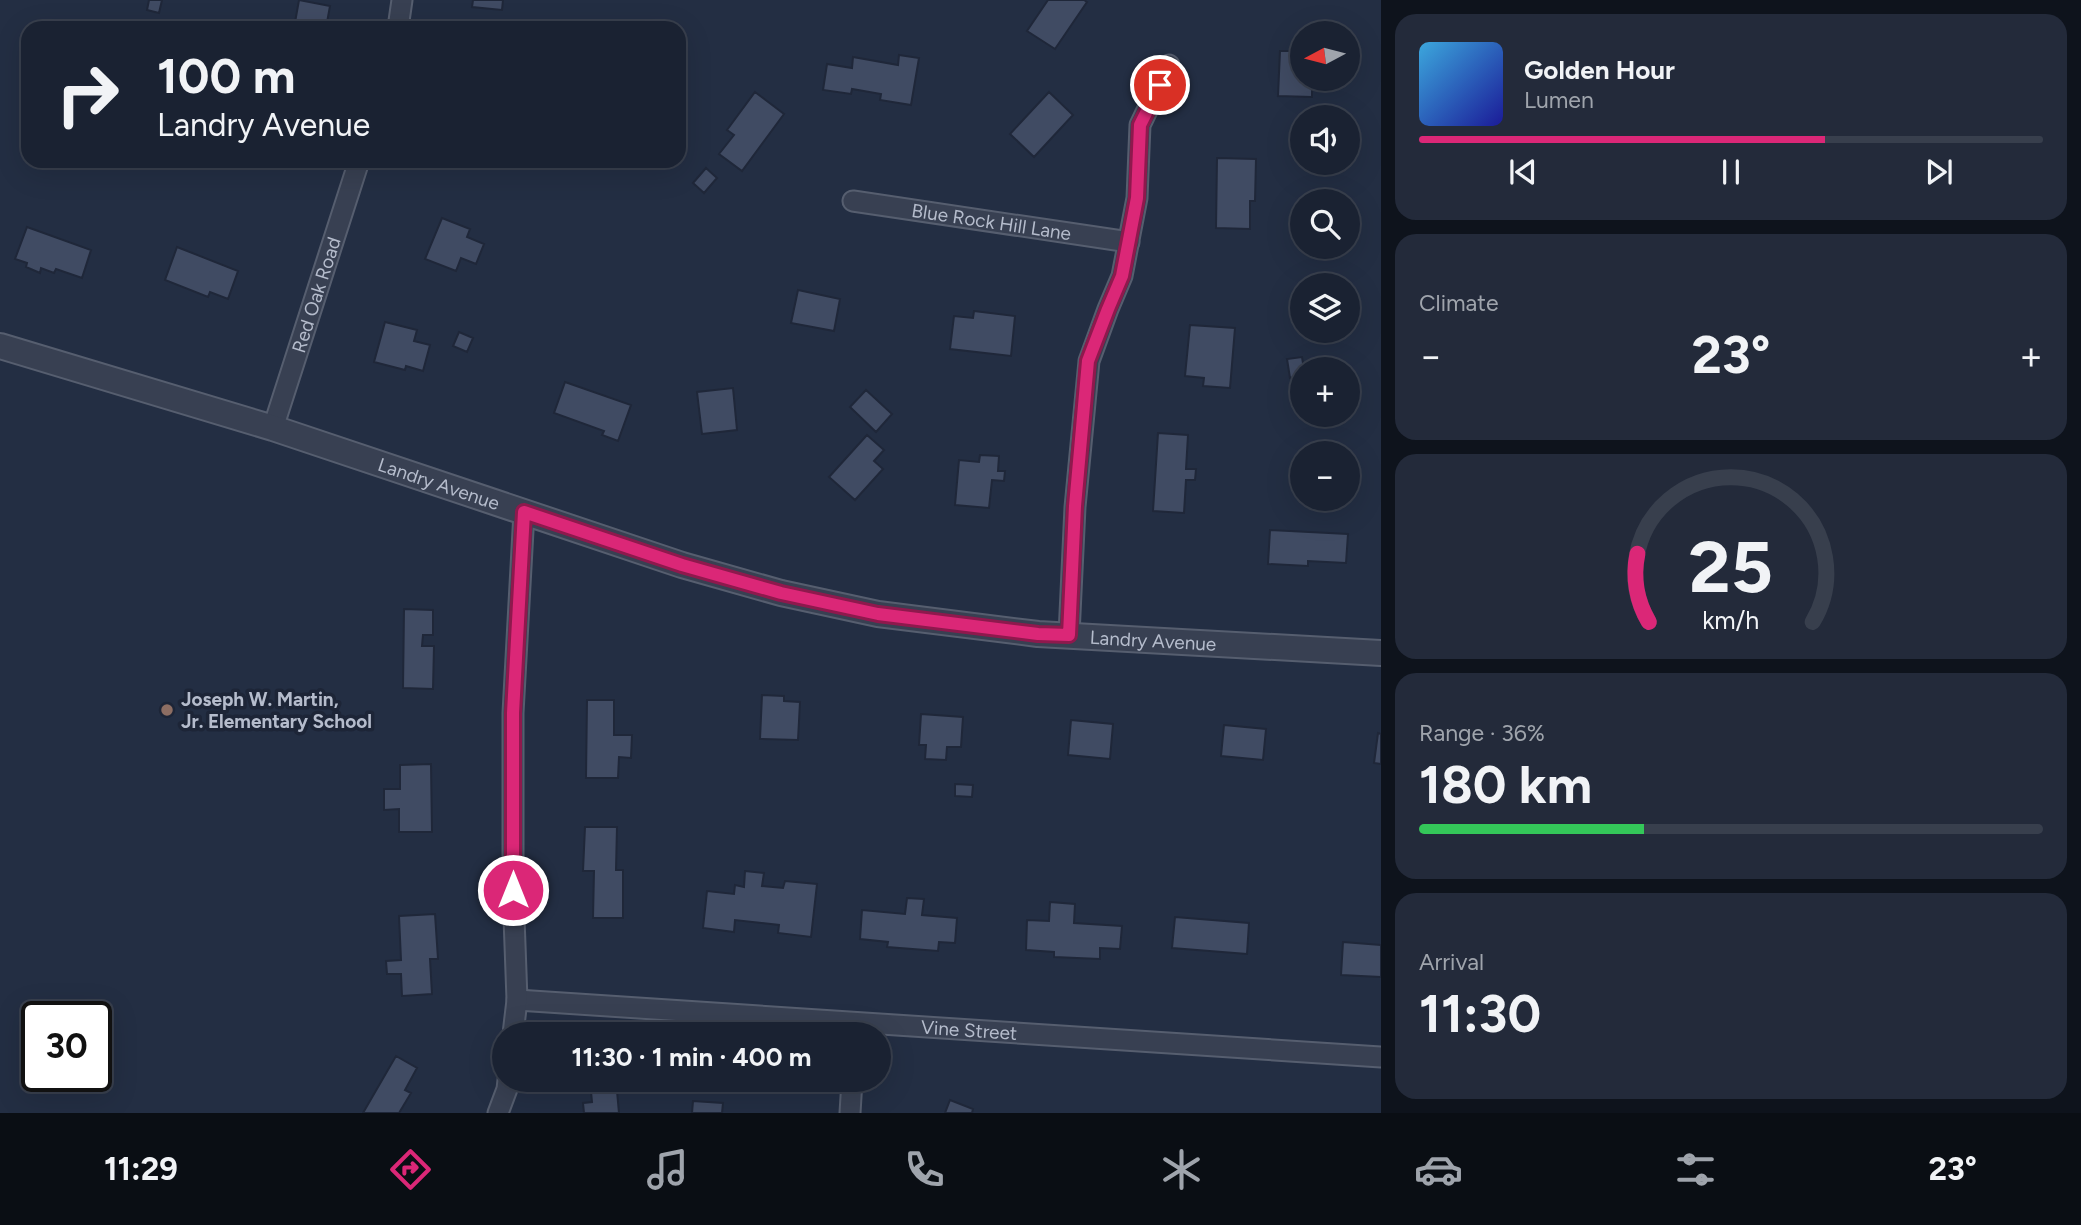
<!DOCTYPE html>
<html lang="en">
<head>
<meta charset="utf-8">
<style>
	:root { --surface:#1a2232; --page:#232a3a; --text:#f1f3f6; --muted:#9fa4ac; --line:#383f4d; --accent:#db2777 }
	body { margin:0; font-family:Figtree,sans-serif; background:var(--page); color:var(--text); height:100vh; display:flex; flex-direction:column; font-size:26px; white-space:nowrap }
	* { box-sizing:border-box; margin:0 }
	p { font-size:23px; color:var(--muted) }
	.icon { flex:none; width:38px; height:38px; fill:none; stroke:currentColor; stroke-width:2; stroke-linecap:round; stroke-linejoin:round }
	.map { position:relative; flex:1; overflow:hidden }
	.sheet { display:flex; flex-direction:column; gap:14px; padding:14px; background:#0e131c; width:700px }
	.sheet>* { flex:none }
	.banner { position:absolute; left:21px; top:21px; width:665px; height:147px; border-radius:21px; box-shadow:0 7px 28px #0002,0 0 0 2px var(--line); background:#1a2232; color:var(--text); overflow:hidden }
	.needle { width:46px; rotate:263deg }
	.buttons { position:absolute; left:1290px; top:21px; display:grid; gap:14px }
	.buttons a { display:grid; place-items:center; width:70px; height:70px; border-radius:50%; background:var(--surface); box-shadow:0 7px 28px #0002,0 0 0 2px var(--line); font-size:35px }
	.speed { position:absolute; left:21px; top:1001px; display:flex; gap:14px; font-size:35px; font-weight:700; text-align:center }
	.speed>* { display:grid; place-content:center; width:91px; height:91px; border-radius:50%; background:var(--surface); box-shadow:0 7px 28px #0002,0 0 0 2px var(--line); line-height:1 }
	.speed .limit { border:4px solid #111; border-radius:10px; background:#fff; color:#111 }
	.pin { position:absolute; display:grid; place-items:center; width:60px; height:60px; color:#fff; margin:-30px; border:4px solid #fff; border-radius:50%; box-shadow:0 2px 7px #0007 }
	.me { position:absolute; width:77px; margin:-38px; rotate:0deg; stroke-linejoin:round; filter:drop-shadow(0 0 5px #0008) }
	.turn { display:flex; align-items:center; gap:24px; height:147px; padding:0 21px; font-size:32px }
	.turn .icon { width:91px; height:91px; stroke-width:2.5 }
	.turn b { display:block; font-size:49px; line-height:60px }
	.big { font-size:52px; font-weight:700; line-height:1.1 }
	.sheet .card { flex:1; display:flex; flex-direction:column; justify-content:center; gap:10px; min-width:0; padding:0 24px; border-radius:21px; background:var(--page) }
	.sheet .dial { align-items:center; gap:0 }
	.dial svg { height:182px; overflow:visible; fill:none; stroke:var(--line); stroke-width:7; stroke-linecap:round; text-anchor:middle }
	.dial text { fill:var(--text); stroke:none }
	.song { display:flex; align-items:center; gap:21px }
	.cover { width:84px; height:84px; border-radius:10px; background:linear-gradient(135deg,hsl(200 70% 55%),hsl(240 70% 35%)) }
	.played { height:7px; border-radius:4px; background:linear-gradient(90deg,var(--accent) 65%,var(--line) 65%) }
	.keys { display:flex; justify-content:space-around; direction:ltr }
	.heat { display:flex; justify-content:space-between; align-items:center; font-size:38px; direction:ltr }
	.charge { height:10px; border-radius:5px; background:linear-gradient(90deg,#34c759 36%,var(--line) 0) }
	.trip { position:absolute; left:492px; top:1022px; width:399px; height:70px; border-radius:35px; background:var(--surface); box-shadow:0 7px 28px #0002,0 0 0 2px var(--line); font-weight:700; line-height:70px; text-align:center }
	.dock { display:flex; height:112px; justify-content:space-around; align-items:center; background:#0a0e14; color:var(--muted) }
	.dock .icon { width:49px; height:49px }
	.dock .active { color:var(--accent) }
	.dock b { font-size:32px; color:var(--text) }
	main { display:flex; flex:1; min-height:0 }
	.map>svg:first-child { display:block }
</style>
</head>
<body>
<main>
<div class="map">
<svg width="1381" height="1113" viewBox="0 0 1381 1113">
	<rect width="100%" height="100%" fill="#232e43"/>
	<path fill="#404b63" stroke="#1f2739" stroke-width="2" d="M 149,0 L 162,0 L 159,13 L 147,10 Z
		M 299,0 L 330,6 L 326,28 L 294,28 Z
		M 473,0 L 503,0 L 502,10 L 472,7 Z
		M 1048,0 L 1084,0 L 1087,2 L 1055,49 L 1027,31 Z
		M 1280,51 L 1302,51 L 1302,79 L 1320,79 L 1320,81 L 1312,81 L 1312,97 L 1278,96 Z
		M 899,55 L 919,58 L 911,105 L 880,100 L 881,94 L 852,89 L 851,94 L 823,90 L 827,64 L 852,68 L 853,57 L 898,65 Z
		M 755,92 L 784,114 L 742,171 L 719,154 L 734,135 L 727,130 Z
		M 1049,92 L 1073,115 L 1034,157 L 1010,134 Z
		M 1217,158 L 1256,159 L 1255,201 L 1250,201 L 1250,229 L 1216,228 Z
		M 706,168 L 717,178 L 704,193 L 693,183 Z
		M 442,218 L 470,229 L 467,237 L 484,244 L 476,264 L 461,258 L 456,271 L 425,259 Z
		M 27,227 L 91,250 L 82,278 L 56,269 L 54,273 L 41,268 L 40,273 L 26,267 L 27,263 L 15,259 Z
		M 177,247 L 238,271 L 228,299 L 210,292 L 208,297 L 165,280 Z
		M 798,290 L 840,299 L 834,331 L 791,323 Z
		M 974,311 L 1015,316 L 1011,356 L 950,349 L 954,316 L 973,318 Z
		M 385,322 L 417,330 L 414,341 L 430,345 L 423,371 L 406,366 L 405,370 L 374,362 Z
		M 1190,325 L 1235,328 L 1230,388 L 1203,386 L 1204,378 L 1185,376 Z
		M 459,332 L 473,338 L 467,352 L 453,346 Z
		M 1302,357 L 1304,369 L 1302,369 L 1302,376 L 1290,378 L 1287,359 Z
		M 565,382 L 631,405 L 618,441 L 602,435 L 604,431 L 554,413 Z
		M 733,388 L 737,430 L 702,434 L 697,392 Z
		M 866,390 L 892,414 L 876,432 L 850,407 Z
		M 1158,433 L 1188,435 L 1186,469 L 1196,469 L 1195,480 L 1186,480 L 1184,513 L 1153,511 Z
		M 867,435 L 884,450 L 874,461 L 883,469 L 855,500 L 829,477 Z
		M 980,455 L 999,456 L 998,471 L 1005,471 L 1004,481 L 992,480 L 989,508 L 955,505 L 959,460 L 979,462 Z
		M 1270,530 L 1348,534 L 1346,563 L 1308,561 L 1308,566 L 1268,564 Z
		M 404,609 L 433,610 L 433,635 L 423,635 L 422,646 L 434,646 L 433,689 L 403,688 Z
		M 762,695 L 784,696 L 784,701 L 800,702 L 798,740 L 760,739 Z
		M 587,700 L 614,700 L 614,735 L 632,735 L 631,758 L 619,757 L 618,778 L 586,778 Z
		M 921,714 L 963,717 L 961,747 L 947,747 L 946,760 L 925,759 L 926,745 L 919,745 Z
		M 1071,720 L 1113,724 L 1110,759 L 1068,755 Z
		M 1224,725 L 1266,729 L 1263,760 L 1221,756 Z
		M 1378,733 L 1381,734 L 1381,764 L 1374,763 Z
		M 431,764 L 432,832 L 399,832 L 399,809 L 384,810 L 384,789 L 400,789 L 400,765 Z
		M 955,784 L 973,785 L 972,797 L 955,796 Z
		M 585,827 L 617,827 L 616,870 L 623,870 L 623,918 L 593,918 L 594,871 L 583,871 Z
		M 745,871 L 764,873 L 762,886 L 783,888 L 785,881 L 817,884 L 811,937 L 778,933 L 779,925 L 735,920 L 734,932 L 703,928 L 707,891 L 734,894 L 735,885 L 744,887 Z
		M 907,898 L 924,899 L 922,915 L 957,918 L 955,943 L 939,942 L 938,951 L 887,947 L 888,942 L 860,939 L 862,910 L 905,914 Z
		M 1050,902 L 1075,904 L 1074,923 L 1122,926 L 1120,949 L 1100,948 L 1100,959 L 1054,957 L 1054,952 L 1026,950 L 1027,920 L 1049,921 Z
		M 435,914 L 438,959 L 430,959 L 432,994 L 402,996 L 401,974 L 387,974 L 386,961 L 401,960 L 399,916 Z
		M 1175,917 L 1249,923 L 1247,954 L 1172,948 Z
		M 1343,942 L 1381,945 L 1381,977 L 1341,975 Z
		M 396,1056 L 417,1068 L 405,1090 L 411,1093 L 399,1113 L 363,1113 Z
		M 616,1080 L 619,1113 L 584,1113 L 583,1103 L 592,1102 L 590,1081 Z
		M 950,1100 L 973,1109 L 972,1113 L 945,1113 Z
		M 693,1101 L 723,1103 L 722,1113 L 692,1113 Z"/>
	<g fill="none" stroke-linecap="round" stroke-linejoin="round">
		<g stroke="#565e6f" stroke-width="23">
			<g id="minor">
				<path d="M 398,28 L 402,0"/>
				<path id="s1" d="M 853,201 L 1129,242"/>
				<path id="s2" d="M 273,428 L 359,161"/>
				<path d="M 1069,635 L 1075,507 L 1089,361 L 1108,309 L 1122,276 L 1137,198 L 1140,125 L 1169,65"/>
				<path id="s3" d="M 517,1000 L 1381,1057"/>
				<path d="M 513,1034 L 517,1000 L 513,890 L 513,713 L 524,512"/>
				<path d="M 498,1113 L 507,1089 L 508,1080"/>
				<path d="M 850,1113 L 852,1080"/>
			</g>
		</g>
		<g stroke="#565e6f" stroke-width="28">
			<g id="tertiary">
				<path id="s4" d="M 0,346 L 273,428 L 682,565 L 781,593 L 878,614 L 1038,634 L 1381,653"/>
			</g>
		</g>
		<use href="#minor" stroke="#384052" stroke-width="19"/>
		<use href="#tertiary" stroke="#384052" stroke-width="24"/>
	</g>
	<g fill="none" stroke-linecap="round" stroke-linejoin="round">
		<g stroke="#8e194d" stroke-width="18">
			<path id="route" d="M 513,890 L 513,713 L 524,512 L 682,565 L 781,593 L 878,614 L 1038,634 L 1069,635 L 1075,506 L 1088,361 L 1108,309 L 1122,276 L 1137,198 L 1140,125 L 1160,85"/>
		</g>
		<use href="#route" stroke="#db2777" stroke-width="12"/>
	</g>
	<circle fill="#8d6e63" stroke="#1d2537" stroke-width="2.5" cx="167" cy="710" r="7"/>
	<g text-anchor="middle" stroke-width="7" stroke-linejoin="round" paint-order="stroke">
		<g font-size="19" fill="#b5bccc" stroke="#1d2537">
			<text dy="7" stroke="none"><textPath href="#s1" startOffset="140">Blue Rock Hill Lane</textPath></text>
			<text dy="7" stroke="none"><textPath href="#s2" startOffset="140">Red Oak Road</textPath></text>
			<text dy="7" stroke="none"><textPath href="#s4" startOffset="460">Landry Avenue</textPath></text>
			<text dy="7" stroke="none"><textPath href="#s4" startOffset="1195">Landry Avenue</textPath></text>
			<text dy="7" stroke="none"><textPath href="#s3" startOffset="453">Vine Street</textPath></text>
		</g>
		<g font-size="19" font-weight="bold" fill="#b5bccc" stroke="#1d2537" text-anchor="start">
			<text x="181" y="706">Joseph W. Martin,<tspan x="181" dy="22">Jr. Elementary School</tspan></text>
		</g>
	</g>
</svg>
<div class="buttons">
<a><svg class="needle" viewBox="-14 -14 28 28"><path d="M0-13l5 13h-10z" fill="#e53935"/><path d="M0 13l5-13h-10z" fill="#9fa4ac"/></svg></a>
<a><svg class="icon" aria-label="sound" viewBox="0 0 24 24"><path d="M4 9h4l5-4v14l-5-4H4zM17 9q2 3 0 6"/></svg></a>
<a><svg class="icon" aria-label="search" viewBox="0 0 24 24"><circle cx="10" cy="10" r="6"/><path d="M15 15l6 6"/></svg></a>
<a><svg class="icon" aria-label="layers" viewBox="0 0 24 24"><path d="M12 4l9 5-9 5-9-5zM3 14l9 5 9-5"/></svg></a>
<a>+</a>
<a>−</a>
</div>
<div class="speed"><div class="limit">30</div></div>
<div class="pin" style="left:1160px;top:85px;background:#d93025"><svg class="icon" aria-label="arrive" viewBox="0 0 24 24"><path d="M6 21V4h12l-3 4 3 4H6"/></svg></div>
<svg class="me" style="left:513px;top:890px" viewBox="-20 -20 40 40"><circle r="17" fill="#db2777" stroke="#fff" stroke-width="3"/><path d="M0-11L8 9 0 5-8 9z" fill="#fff"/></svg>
<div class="trip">11:30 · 1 min · 400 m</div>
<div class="banner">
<div class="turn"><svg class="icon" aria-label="right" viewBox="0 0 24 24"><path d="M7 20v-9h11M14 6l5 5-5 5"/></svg><div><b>100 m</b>Landry Avenue</div></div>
</div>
</div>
<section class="sheet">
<div class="card">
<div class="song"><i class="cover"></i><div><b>Golden Hour</b><p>Lumen</p></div></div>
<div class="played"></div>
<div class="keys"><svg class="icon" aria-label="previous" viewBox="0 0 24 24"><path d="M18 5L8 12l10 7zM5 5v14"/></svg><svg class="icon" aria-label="pause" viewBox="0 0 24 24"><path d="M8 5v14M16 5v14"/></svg><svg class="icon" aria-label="next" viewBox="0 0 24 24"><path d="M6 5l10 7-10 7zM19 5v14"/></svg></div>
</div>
<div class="card"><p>Climate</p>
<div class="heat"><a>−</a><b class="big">23°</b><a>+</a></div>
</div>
<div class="card dial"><svg viewBox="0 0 100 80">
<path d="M14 69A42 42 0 1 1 86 69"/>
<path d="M14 69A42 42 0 0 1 9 39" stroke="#db2777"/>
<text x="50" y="56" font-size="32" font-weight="700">25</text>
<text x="50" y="72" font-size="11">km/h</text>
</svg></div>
<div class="card"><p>Range · 36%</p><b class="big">180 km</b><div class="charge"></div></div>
<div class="card"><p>Arrival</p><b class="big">11:30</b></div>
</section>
</main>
<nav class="dock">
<b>11:29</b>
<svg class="icon active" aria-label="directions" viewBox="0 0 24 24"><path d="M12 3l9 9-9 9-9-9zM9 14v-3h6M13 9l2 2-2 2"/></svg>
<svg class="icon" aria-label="music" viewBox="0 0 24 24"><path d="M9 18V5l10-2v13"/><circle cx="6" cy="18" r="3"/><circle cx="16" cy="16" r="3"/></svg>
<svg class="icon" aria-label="phone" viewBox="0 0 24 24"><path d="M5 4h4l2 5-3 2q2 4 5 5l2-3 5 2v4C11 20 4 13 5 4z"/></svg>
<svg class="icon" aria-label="climate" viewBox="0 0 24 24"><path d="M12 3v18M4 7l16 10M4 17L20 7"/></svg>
<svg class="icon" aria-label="car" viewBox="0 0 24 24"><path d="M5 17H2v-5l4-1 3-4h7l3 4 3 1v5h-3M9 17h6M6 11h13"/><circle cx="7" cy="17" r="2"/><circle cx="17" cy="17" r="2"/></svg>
<svg class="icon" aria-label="filters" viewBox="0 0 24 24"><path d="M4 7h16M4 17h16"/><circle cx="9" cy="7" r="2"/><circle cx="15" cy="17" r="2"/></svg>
<b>23°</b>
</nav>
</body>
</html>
